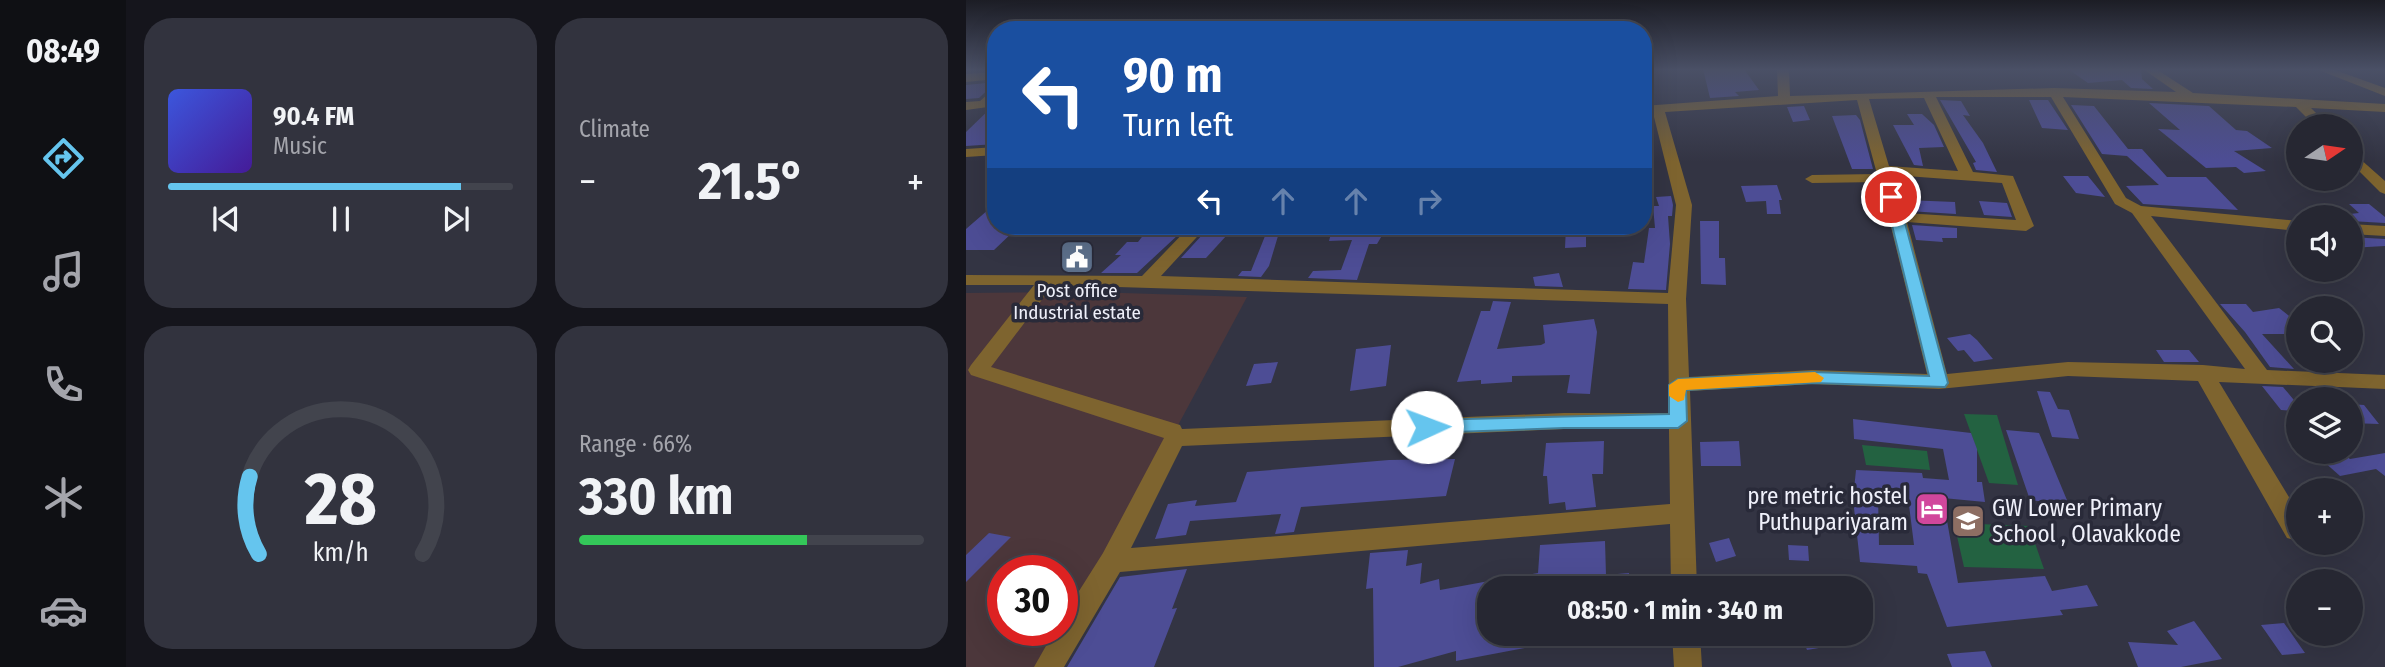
<!DOCTYPE html>
<html lang="en">
<head>
<meta charset="utf-8">
<style>
	:root { --surface:#262732; --page:#32333e; --text:#f1f3f6; --muted:#a4a5ac; --line:#42444d; --accent:#65c5ee }
	body { margin:0; font-family:"Fira Sans Condensed",sans-serif; background:var(--page); color:var(--text); height:100vh; display:flex; flex-direction:column; font-size:26px; white-space:nowrap }
	* { box-sizing:border-box; margin:0 }
	p { font-size:23px; color:var(--muted) }
	.icon { flex:none; width:38px; height:38px; fill:none; stroke:currentColor; stroke-width:2; stroke-linecap:round; stroke-linejoin:round }
	.map { position:relative; flex:1; overflow:hidden }
	.side { display:flex; flex-direction:column; gap:18px; padding:18px; background:#15151c; width:840px }
	.side>* { flex:none }
	.banner { position:absolute; left:21px; top:21px; width:665px; height:214px; border-radius:28px; box-shadow:0 7px 28px #0002,0 0 0 2px var(--line); background:#1a4fa0; color:#fff; overflow:hidden }
	.needle { width:46px; rotate:77deg }
	.fabs { position:absolute; left:1320px; top:114px; display:grid; gap:14px }
	.fabs a { display:grid; place-items:center; width:77px; height:77px; border-radius:50%; background:var(--surface); box-shadow:0 7px 28px #0002,0 0 0 2px var(--line); font-size:35px }
	.speed { position:absolute; left:21px; top:555px; display:flex; gap:14px; font-size:35px; font-weight:700; text-align:center }
	.speed>* { display:grid; place-content:center; width:91px; height:91px; border-radius:50%; background:var(--surface); box-shadow:0 7px 28px #0002,0 0 0 2px var(--line); line-height:1 }
	.speed .limit { border:10px solid #d22; background:#fff; color:#111 }
	.pin { position:absolute; display:grid; place-items:center; width:60px; height:60px; color:#fff; margin:-30px; border:4px solid #fff; border-radius:50%; box-shadow:0 2px 7px #0007 }
	.me { position:absolute; width:77px; margin:-38px; rotate:88deg; stroke-linejoin:round; filter:drop-shadow(0 0 5px #0008) }
	.turn { display:flex; align-items:center; gap:24px; height:147px; padding:0 21px; font-size:32px }
	.turn .icon { width:91px; height:91px; stroke-width:2.5 }
	.turn b { display:block; font-size:49px; line-height:60px }
	.lanes { display:flex; align-items:center; height:66px; padding:0 21px; background:#0003; justify-content:center; gap:35px; direction:ltr }
	.lanes .off { opacity:.35 }
	.big { font-size:52px; font-weight:700; line-height:1.1 }
	.side .widget { flex:1; display:flex; flex-direction:column; justify-content:center; gap:10px; min-width:0; padding:0 24px; border-radius:28px; background:var(--page) }
	.side .dial { align-items:center; gap:0 }
	.dial svg { height:182px; overflow:visible; fill:none; stroke:var(--line); stroke-width:7; stroke-linecap:round; text-anchor:middle }
	.dial text { fill:var(--text); stroke:none }
	.song { display:flex; align-items:center; gap:21px }
	.cover { width:84px; height:84px; border-radius:10px; background:linear-gradient(135deg,hsl(230 70% 55%),hsl(260 70% 35%)) }
	.played { height:7px; border-radius:4px; background:linear-gradient(90deg,var(--accent) 85%,var(--line) 85%) }
	.keys { display:flex; justify-content:space-around; direction:ltr }
	.heat { display:flex; justify-content:space-between; align-items:center; font-size:38px; direction:ltr }
	.charge { height:10px; border-radius:5px; background:linear-gradient(90deg,#34c759 66%,var(--line) 0) }
	.side .tiles { flex:1; display:grid; gap:18px; grid-template-columns:repeat(2,1fr) }
	.trip { position:absolute; left:511px; top:576px; width:396px; height:70px; border-radius:28px; background:var(--surface); box-shadow:0 7px 28px #0002,0 0 0 2px var(--line); font-weight:700; line-height:70px; text-align:center }
	main { display:flex; flex:1; min-height:0 }
	.dock { display:flex; flex-direction:column; width:126px; justify-content:space-around; align-items:center; background:#0f1014; color:var(--muted) }
	.dock .icon { width:49px; height:49px }
	.dock .active { color:var(--accent) }
	.dock b { font-size:32px; color:var(--text) }
	.map>svg:first-child { display:block }
</style>
</head>
<body>
<main>
<nav class="dock">
<b>08:49</b>
<svg class="icon active" aria-label="directions" viewBox="0 0 24 24"><path d="M12 3l9 9-9 9-9-9zM9 14v-3h6M13 9l2 2-2 2"/></svg>
<svg class="icon" aria-label="music" viewBox="0 0 24 24"><path d="M9 18V5l10-2v13"/><circle cx="6" cy="18" r="3"/><circle cx="16" cy="16" r="3"/></svg>
<svg class="icon" aria-label="phone" viewBox="0 0 24 24"><path d="M5 4h4l2 5-3 2q2 4 5 5l2-3 5 2v4C11 20 4 13 5 4z"/></svg>
<svg class="icon" aria-label="climate" viewBox="0 0 24 24"><path d="M12 3v18M4 7l16 10M4 17L20 7"/></svg>
<svg class="icon" aria-label="car" viewBox="0 0 24 24"><path d="M5 17H2v-5l4-1 3-4h7l3 4 3 1v5h-3M9 17h6M6 11h13"/><circle cx="7" cy="17" r="2"/><circle cx="17" cy="17" r="2"/></svg>
</nav>
<section class="side">
<div class="tiles">
<div class="widget">
<div class="song"><i class="cover"></i><div><b>90.4 FM</b><p>Music</p></div></div>
<div class="played"></div>
<div class="keys"><svg class="icon" aria-label="previous" viewBox="0 0 24 24"><path d="M18 5L8 12l10 7zM5 5v14"/></svg><svg class="icon" aria-label="pause" viewBox="0 0 24 24"><path d="M8 5v14M16 5v14"/></svg><svg class="icon" aria-label="next" viewBox="0 0 24 24"><path d="M6 5l10 7-10 7zM19 5v14"/></svg></div>
</div>
<div class="widget"><p>Climate</p>
<div class="heat"><a>−</a><b class="big">21.5°</b><a>+</a></div>
</div>
<div class="widget dial"><svg viewBox="0 0 100 80">
<path d="M14 69A42 42 0 1 1 86 69"/>
<path d="M14 69A42 42 0 0 1 10 35" stroke="#65c5ee"/>
<text x="50" y="56" font-size="32" font-weight="700">28</text>
<text x="50" y="72" font-size="11">km/h</text>
</svg></div>
<div class="widget"><p>Range · 66%</p><b class="big">330 km</b><div class="charge"></div></div>
</div>
</section>
<div class="map">
<svg width="1419" height="667" viewBox="0 0 1419 667">
	<rect width="100%" height="100%" fill="#333443"/>
	<path fill="#4c373b" fill-rule="evenodd" d="M 126,292 L 281,297 L 82,667 L 0,667 L 0,293 ZM 37,570 L 96,570 L 96,630 L 37,630 Z"/>
	<path fill="#236241" d="M 998,414 L 1031,415 L 1052,485 L 1023,483 Z
		M 896,445 L 961,451 L 964,470 L 900,465 Z
		M 988,523 L 1063,526 L 1078,569 L 998,567 Z"/>
	<path fill="#4d4d95" fill-rule="evenodd" d="M 737,69 L 778,69 L 793,90 L 769,92 L 773,96 L 744,98 Z
		M 1102,69 L 1175,69 L 1176,79 L 1187,89 L 1165,88 L 1156,80 L 1122,83 Z
		M 30,82 L 13,98 L 0,99 L 0,85 Z
		M 974,100 L 995,101 L 1004,116 L 997,115 L 1017,143 L 1031,172 L 1010,170 L 1007,163 L 1010,162 Z
		M 1063,100 L 1082,100 L 1102,130 L 1076,128 Z
		M 30,103 L 30,144 L 0,146 L 0,132 Z
		M 1183,103 L 1243,106 L 1270,130 L 1281,131 L 1306,148 L 1268,151 L 1300,171 L 1278,173 L 1270,167 L 1240,168 L 1192,129 L 1214,130 Z
		M 1105,105 L 1128,106 L 1162,149 L 1176,149 L 1201,177 L 1240,177 L 1272,210 L 1177,204 L 1160,186 L 1193,185 L 1161,156 L 1136,154 Z
		M 838,106 L 844,120 L 827,122 L 821,107 Z
		M 941,114 L 956,114 L 968,125 L 978,147 L 953,148 L 957,166 L 948,165 L 927,125 L 948,125 Z
		M 890,115 L 894,120 L 907,169 L 886,169 L 866,116 Z
		M 1097,176 L 1122,176 L 1139,197 L 1110,193 Z
		M 811,185 L 816,200 L 813,200 L 815,214 L 801,214 L 800,201 L 780,202 L 775,186 Z
		M 705,196 L 707,205 L 706,216 L 702,216 L 704,244 L 700,290 L 662,289 L 667,262 L 678,263 L 683,228 L 689,228 L 687,206 L 693,206 L 690,197 Z
		M 940,200 L 989,202 L 990,214 L 942,211 Z
		M 1013,201 L 1041,203 L 1046,217 L 1018,215 Z
		M 30,203 L 30,230 L 49,230 L 28,250 L 0,250 L 0,229 Z
		M 1383,204 L 1403,204 L 1419,217 L 1419,223 L 1384,221 L 1384,214 L 1393,213 Z
		M 734,221 L 753,221 L 753,258 L 759,258 L 760,285 L 735,284 Z
		M 946,225 L 991,228 L 991,238 L 976,238 L 977,242 L 950,240 Z
		M 303,226 L 315,226 L 303,266 L 295,277 L 272,276 L 276,271 L 285,271 Z
		M 367,226 L 421,227 L 411,244 L 403,244 L 391,280 L 342,278 L 347,271 L 375,270 L 386,240 L 363,241 Z
		M 600,226 L 620,226 L 620,247 L 599,248 Z
		M 205,231 L 213,234 L 171,273 L 135,273 L 155,255 L 149,255 L 161,242 L 172,242 L 179,233 Z
		M 237,234 L 261,235 L 240,258 L 215,258 Z
		M 1384,237 L 1419,239 L 1419,246 L 1384,248 Z
		M 593,273 L 597,287 L 569,286 L 567,277 Z
		M 527,301 L 545,302 L 531,349 L 575,345 L 579,343 L 577,325 L 628,319 L 631,332 L 624,394 L 601,393 L 604,375 L 546,376 L 546,382 L 515,384 L 515,380 L 491,382 L 515,311 L 524,311 Z
		M 1254,304 L 1280,304 L 1287,312 L 1313,308 L 1332,323 L 1332,334 L 1296,334 L 1328,369 L 1304,367 L 1279,332 Z
		M 1004,334 L 1011,340 L 1027,359 L 1008,362 L 998,350 L 992,351 L 981,338 Z
		M 425,345 L 420,386 L 384,391 L 390,349 Z
		M 1190,350 L 1223,350 L 1233,362 L 1198,362 Z
		M 312,362 L 305,383 L 280,386 L 288,364 Z
		M 1296,386 L 1317,387 L 1332,405 L 1332,411 L 1315,410 Z
		M 1071,391 L 1084,392 L 1092,409 L 1103,410 L 1113,439 L 1086,437 Z
		M 1384,404 L 1398,405 L 1413,424 L 1384,423 Z
		M 887,419 L 1005,433 L 1011,449 L 1011,482 L 1016,482 L 1019,502 L 977,498 L 992,583 L 1079,576 L 1086,591 L 1121,585 L 1132,606 L 1094,610 L 1097,615 L 981,627 L 961,574 L 952,573 L 951,566 L 894,562 L 887,499 L 890,470 L 956,473 L 957,478 L 983,480 L 977,449 L 888,439 ZM 912,494 L 942,497 L 948,545 L 913,545 Z
		M 1040,430 L 1073,433 L 1103,505 L 1064,500 Z
		M 638,441 L 637,474 L 626,474 L 630,507 L 600,510 L 599,502 L 583,504 L 581,476 L 577,476 L 580,443 Z
		M 773,441 L 775,466 L 735,466 L 734,442 Z
		M 1347,452 L 1375,452 L 1384,459 L 1419,453 L 1419,476 L 1410,469 L 1374,476 Z
		M 489,459 L 480,496 L 335,507 L 328,532 L 309,534 L 315,514 L 224,521 L 220,535 L 189,539 L 202,504 L 231,500 L 229,506 L 270,502 L 281,472 L 423,460 Z
		M 23,533 L 45,537 L 0,582 L 0,555 Z
		M 763,538 L 770,556 L 750,562 L 743,543 Z
		M 639,541 L 640,575 L 663,573 L 664,588 L 527,588 L 527,581 L 572,573 L 574,545 Z
		M 822,545 L 842,546 L 843,561 L 823,560 Z
		M 442,550 L 440,566 L 456,563 L 454,584 L 473,579 L 474,590 L 523,581 L 523,634 L 600,634 L 601,640 L 490,661 L 490,651 L 432,667 L 408,667 L 407,588 L 400,589 L 404,553 Z
		M 221,569 L 206,609 L 211,608 L 188,667 L 101,667 L 154,577 Z
		M 1228,621 L 1256,659 L 1215,667 L 1172,667 L 1162,642 L 1212,645 L 1201,631 Z
		M 1318,623 L 1339,653 L 1316,655 L 1295,625 Z
		M 835,634 L 894,634 L 894,641 L 841,650 Z
		M 1019,651 L 1026,667 L 986,667 L 981,654 Z"/>
	<g fill="none" stroke-linecap="round" stroke-linejoin="round">
		<path fill="#7e642f" fill-rule="evenodd" d="M 811,69 L 823,69 L 824,96 L 1088,88 L 1210,92 L 1177,69 L 1190,69 L 1227,93 L 1419,104 L 1419,112 L 1345,108 L 1363,126 L 1349,126 L 1330,107 L 1097,97 L 1160,198 L 1175,206 L 1332,221 L 1332,231 L 1185,216 L 1301,370 L 1419,375 L 1419,389 L 1253,382 L 1332,512 L 1332,541 L 1321,538 L 1232,381 L 1102,376 L 973,389 L 846,384 L 724,391 L 731,588 L 705,588 L 704,524 L 154,572 L 98,667 L 68,667 L 89,630 L 96,630 L 96,618 L 137,553 L 198,438 L 5,375 L 2,370 L 5,365 L 68,285 L 0,285 L 0,275 L 176,276 L 224,226 L 241,226 L 195,276 L 702,293 L 710,205 L 687,113 L 677,114 L 677,106 L 812,96 ZM 970,97 L 1085,97 L 1149,204 L 1166,213 L 1279,369 L 1237,365 L 1102,362 L 981,374 L 941,222 L 1060,231 L 1068,226 L 1047,176 L 1007,172 ZM 958,98 L 992,171 L 923,166 L 903,99 ZM 891,100 L 911,174 L 846,175 L 839,179 L 846,183 L 914,182 L 961,374 L 846,370 L 723,377 L 720,299 L 726,205 L 699,112 ZM 926,175 L 1036,183 L 1050,220 L 938,213 ZM 87,285 L 702,304 L 703,413 L 598,413 L 216,429 L 214,425 L 25,367 ZM 598,429 L 703,429 L 704,504 L 165,548 L 216,446 Z
			M 1350,69 L 1366,69 L 1419,88 L 1419,96 Z
			M 30,72 L 30,79 L 0,82 L 0,74 Z
			M 30,87 L 30,99 L 22,107 L 0,110 L 0,102 L 14,101 Z
			M 30,147 L 30,155 L 0,157 L 0,149 Z
			M 1384,150 L 1419,181 L 1419,194 L 1414,192 L 1384,162 Z
			M 1384,224 L 1419,226 L 1419,236 L 1384,234 Z
			M 706,634 L 734,634 L 736,667 L 708,667 Z"/>
	</g>
	<linearGradient id="sky" x2="0" y2="1"><stop stop-color="#1c1d25"/><stop offset="0.43" stop-color="#4a5066"/><stop offset="1" stop-color="#4a5066" stop-opacity="0"/></linearGradient>
	<rect width="1419" height="162" fill="url(#sky)"/>
	<path fill="#65c5ee" stroke="#42809b" stroke-width="2" d="M 925,193 L 932,197 L 982,383 L 979,387 L 846,383 L 720,390 L 721,421 L 712,428 L 598,428 L 461,433 L 452,427 L 461,420 L 703,414 L 703,385 L 712,379 L 846,372 L 963,376 L 919,197 Z"/>
	<path fill="#f59e0b" d="M 849,372 L 858,378 L 855,382 L 720,390 L 718,400 L 712,402 L 703,396 L 703,385 L 712,379 Z"/>
	<defs>
		<g id="civic-square" transform="scale(1.75)"><rect x="-9" y="-9" width="18" height="18" rx="4" fill="#5c6f8a" stroke="#292a39"/><path d="M-.6-6.5H3V-4.5H.6V-3L4-1V1h2V6H-6V1h2V-1L-.6-3ZM-1.2 2.5V6h2.4V2.5Z" fill="#fff"/></g>
		<g id="hotel-square" transform="scale(1.75)"><rect x="-9" y="-9" width="18" height="18" rx="4" fill="#d1479c" stroke="#292a39"/><path d="M-6-4.5h1.5V1H6V5H4.5V3h-9V5H-6ZM-4 0a1.8 1.8 0 1 1 3.6 0ZM.5 0V-2.5h3Q6-2.5 6 0Z" fill="#fff"/></g>
		<g id="school-square" transform="scale(1.75)"><rect x="-9" y="-9" width="18" height="18" rx="4" fill="#8d6e63" stroke="#292a39"/><path d="M0-5L7-2L0 1L-7-2ZM-4 1L0 2.5L4 1V4Q0 6-4 4Z" fill="#fff"/></g>
	</defs>
	<g fill-rule="evenodd">
		<use href="#civic-square" x="111" y="257"/>
		<use href="#hotel-square" x="966" y="509"/>
		<use href="#school-square" x="1002" y="521"/>
	</g>
	<g text-anchor="middle" stroke-width="7" stroke-linejoin="round" paint-order="stroke">
		<g font-size="19" fill="#eff0fa" stroke="#292a39">
			<text x="111" y="297">Post office<tspan x="111" dy="22">Industrial estate</tspan></text>
		</g>
		<g font-size="23" fill="#eff0fa" stroke="#292a39" text-anchor="end">
			<text x="942" y="504">pre metric hostel<tspan x="942" dy="26">Puthupariyaram</tspan></text>
			<text x="1026" y="516" text-anchor="start">GW Lower Primary<tspan x="1026" dy="26">School , Olavakkode</tspan></text>
		</g>
	</g>
</svg>
<div class="fabs">
<a><svg class="needle" viewBox="-14 -14 28 28"><path d="M0-13l5 13h-10z" fill="#e53935"/><path d="M0 13l5-13h-10z" fill="#a4a5ac"/></svg></a>
<a><svg class="icon" aria-label="sound" viewBox="0 0 24 24"><path d="M4 9h4l5-4v14l-5-4H4zM17 9q2 3 0 6"/></svg></a>
<a><svg class="icon" aria-label="search" viewBox="0 0 24 24"><circle cx="10" cy="10" r="6"/><path d="M15 15l6 6"/></svg></a>
<a><svg class="icon" aria-label="layers" viewBox="0 0 24 24"><path d="M12 4l9 5-9 5-9-5zM3 14l9 5 9-5"/></svg></a>
<a>+</a>
<a>−</a>
</div>
<div class="speed"><div class="limit">30</div></div>
<div class="pin" style="left:925px;top:197px;background:#d93025"><svg class="icon" aria-label="arrive" viewBox="0 0 24 24"><path d="M6 21V4h12l-3 4 3 4H6"/></svg></div>
<svg class="me" style="left:461px;top:427px" viewBox="-20 -20 40 40"><circle r="19" fill="#fff"/><path d="M0-13L10 11 0 6-10 11z" fill="#65c5ee"/></svg>
<div class="trip">08:50 · 1 min · 340 m</div>
<div class="banner">
<div class="turn"><svg class="icon" aria-label="left" viewBox="0 0 24 24"><path d="M17 20v-9H6M10 6l-5 5 5 5"/></svg><div><b>90 m</b>Turn left</div></div>
<div class="lanes"><svg class="icon" aria-label="left" viewBox="0 0 24 24"><path d="M17 20v-9H6M10 6l-5 5 5 5"/></svg><svg class="icon off" aria-label="ahead" viewBox="0 0 24 24"><path d="M12 20V5M6 11l6-6 6 6"/></svg><svg class="icon off" aria-label="ahead" viewBox="0 0 24 24"><path d="M12 20V5M6 11l6-6 6 6"/></svg><svg class="icon off" aria-label="right" viewBox="0 0 24 24"><path d="M7 20v-9h11M14 6l5 5-5 5"/></svg></div>
</div>
</div>
</main>
</body>
</html>
